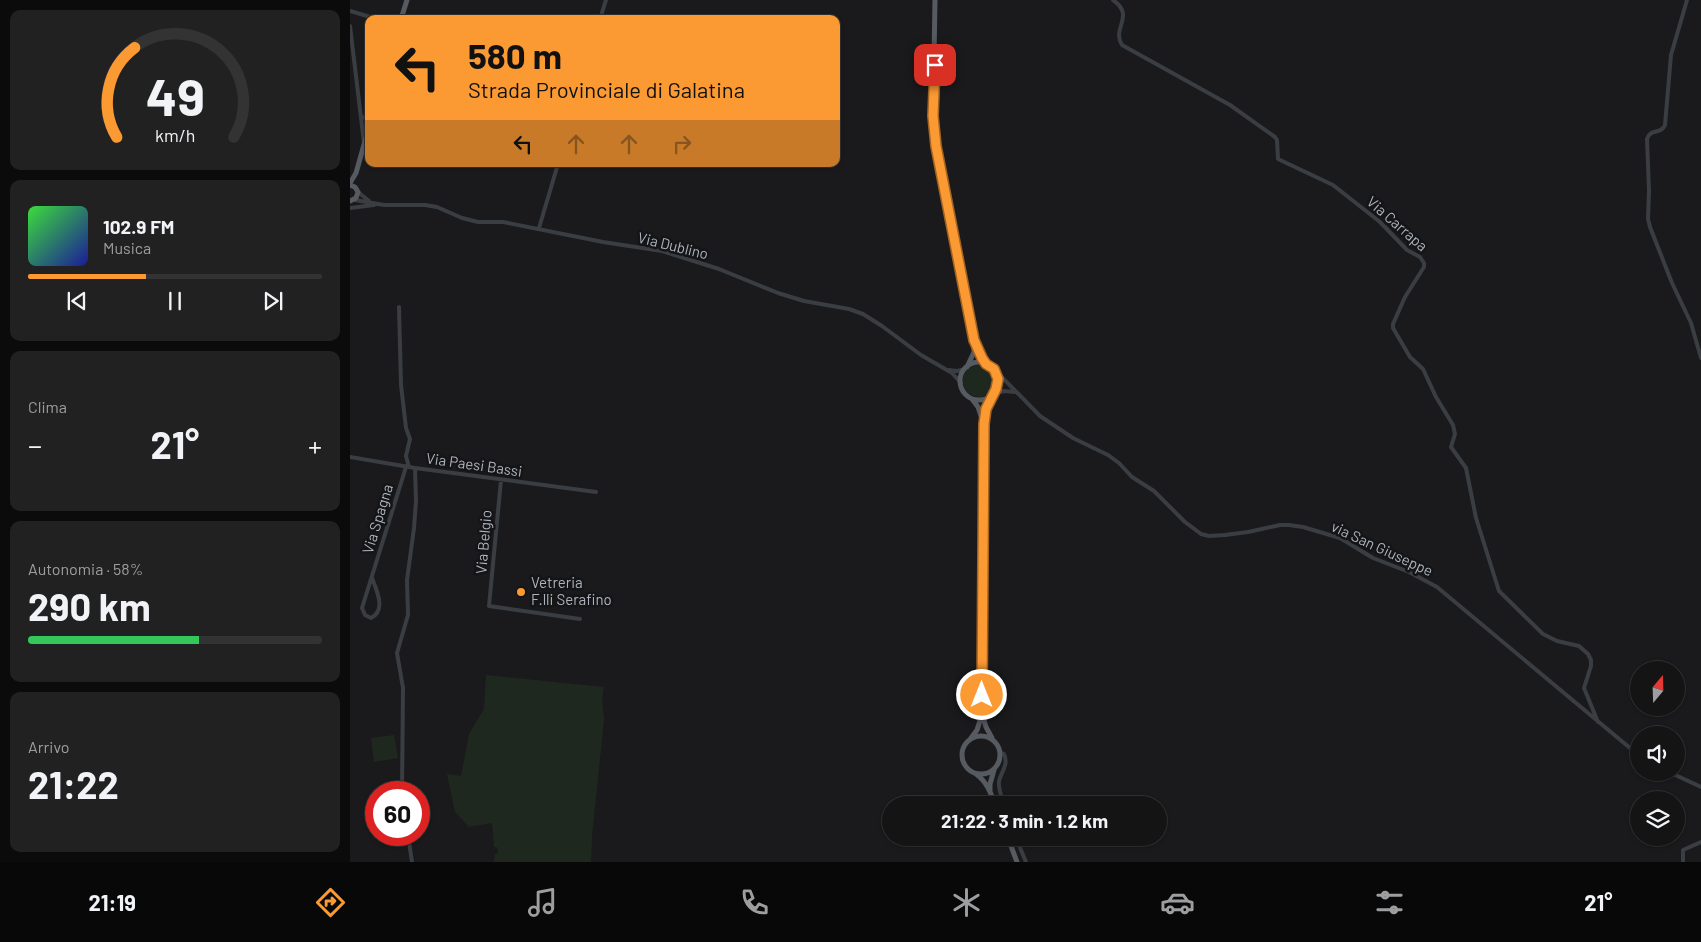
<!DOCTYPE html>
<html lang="it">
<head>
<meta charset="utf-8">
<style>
	:root { --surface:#141415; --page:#212122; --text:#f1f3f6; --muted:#9d9ea0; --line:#333334; --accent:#fb9933 }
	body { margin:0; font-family:Barlow,sans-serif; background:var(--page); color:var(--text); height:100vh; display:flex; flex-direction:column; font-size:19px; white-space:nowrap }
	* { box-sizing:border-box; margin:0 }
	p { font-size:16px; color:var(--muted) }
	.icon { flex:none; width:28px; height:28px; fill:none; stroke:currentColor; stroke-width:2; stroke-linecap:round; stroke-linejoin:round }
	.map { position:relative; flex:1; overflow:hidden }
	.side { display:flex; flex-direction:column; gap:10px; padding:10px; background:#0b0b0c; width:350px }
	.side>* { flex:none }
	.hud { position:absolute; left:15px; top:15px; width:475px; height:152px; border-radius:10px; box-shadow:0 1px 4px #0004,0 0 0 1px var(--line); background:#fb9933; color:#111; overflow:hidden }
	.needle { width:32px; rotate:19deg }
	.controls { position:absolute; left:1280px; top:661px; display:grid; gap:10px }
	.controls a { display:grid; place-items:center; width:55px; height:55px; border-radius:50%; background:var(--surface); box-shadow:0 1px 4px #0004,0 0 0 1px var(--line); font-size:25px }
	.speed { position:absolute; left:15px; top:781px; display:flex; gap:10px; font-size:25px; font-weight:700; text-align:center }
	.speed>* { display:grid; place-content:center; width:65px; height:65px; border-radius:50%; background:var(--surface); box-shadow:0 1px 4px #0004,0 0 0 1px var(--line); line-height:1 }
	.speed .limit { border:8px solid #d22; background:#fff; color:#111 }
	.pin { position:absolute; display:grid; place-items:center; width:42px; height:42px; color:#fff; margin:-21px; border-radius:10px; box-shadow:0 2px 8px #0006 }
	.me { position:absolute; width:55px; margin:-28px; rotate:0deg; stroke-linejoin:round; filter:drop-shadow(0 0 4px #0008) }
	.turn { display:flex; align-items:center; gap:18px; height:105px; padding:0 20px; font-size:22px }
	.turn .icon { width:65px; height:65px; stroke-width:2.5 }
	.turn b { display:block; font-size:35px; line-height:42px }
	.lanes { display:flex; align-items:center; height:48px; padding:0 20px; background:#0003; justify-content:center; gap:25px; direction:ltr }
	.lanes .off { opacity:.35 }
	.big { font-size:38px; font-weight:700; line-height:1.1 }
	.side .card { flex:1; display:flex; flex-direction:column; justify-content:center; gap:8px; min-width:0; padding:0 18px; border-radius:10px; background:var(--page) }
	.side .dial { align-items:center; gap:0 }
	.dial svg { height:130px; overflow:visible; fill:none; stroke:var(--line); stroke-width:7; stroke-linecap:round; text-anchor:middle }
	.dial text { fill:var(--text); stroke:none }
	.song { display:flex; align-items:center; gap:15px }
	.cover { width:60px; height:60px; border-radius:8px; background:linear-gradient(135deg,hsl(120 70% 55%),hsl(240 70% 35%)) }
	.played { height:5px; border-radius:2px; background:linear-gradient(90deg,var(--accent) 40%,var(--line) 40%) }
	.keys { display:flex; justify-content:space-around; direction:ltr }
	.heat { display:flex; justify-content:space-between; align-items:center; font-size:28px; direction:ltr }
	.charge { height:8px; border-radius:4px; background:linear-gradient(90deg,#34c759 58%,var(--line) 0) }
	.trip { position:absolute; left:532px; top:796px; width:285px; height:50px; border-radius:25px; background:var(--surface); box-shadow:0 1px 4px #0004,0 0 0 1px var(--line); font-weight:700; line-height:50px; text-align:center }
	.menu { display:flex; height:80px; justify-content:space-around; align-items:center; background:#080808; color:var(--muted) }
	.menu .icon { width:35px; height:35px }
	.menu .selected { color:var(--accent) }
	.menu b { font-size:22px; color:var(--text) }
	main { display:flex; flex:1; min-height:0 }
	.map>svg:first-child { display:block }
</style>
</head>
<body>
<main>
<section class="side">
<div class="card dial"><svg viewBox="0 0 100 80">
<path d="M14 69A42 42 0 1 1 86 69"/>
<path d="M14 69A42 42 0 0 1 25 14" stroke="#fb9933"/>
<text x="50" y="56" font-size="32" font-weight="700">49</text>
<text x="50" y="72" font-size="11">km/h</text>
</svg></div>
<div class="card">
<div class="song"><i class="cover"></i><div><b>102.9 FM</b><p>Musica</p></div></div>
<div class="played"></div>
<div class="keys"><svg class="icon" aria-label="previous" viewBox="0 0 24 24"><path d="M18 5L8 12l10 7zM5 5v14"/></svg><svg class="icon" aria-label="pause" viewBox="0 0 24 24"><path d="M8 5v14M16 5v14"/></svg><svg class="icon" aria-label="next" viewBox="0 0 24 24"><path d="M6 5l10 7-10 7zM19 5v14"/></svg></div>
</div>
<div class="card"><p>Clima</p>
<div class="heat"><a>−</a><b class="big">21°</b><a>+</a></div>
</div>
<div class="card"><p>Autonomia · 58%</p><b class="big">290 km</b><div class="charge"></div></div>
<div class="card"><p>Arrivo</p><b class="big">21:22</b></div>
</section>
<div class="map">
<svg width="1351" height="862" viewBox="0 0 1351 862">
	<rect width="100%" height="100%" fill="#1a1a1c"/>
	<path fill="#1f281f" d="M613 381a16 16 0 1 1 32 0a16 16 0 1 1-32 0Z
		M 136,675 L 254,687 L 252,700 L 254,720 L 242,836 L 241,862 L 144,862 L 145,854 L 148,853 L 147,847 L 144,847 L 142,823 L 119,827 L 105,812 L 97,774 L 111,776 L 119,734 L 134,709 Z
		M 44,735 L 48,758 L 24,762 L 21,738 Z"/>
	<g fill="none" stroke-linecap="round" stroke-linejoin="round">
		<path stroke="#3a3d42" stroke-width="4" d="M 763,0 C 786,16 761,28 772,45 L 880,105 L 925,137 L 927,140 L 928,159 L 983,185 L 1030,222 L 1057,250 L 1070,257 L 1074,263 L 1074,267 L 1055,297 L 1043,324 L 1043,328 L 1060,357 L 1073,369 L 1086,397 L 1103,425 L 1105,434 L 1101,447 L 1116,468 L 1126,518 L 1149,591 L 1193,634 L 1207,641 L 1229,646 L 1238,654 L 1241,660 L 1241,666 L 1234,688 L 1248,722
			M 1337,0 L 1321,55 L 1315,125 C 1311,135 1300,128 1297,139 L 1299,191 L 1298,219 L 1300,227 L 1322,283 L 1341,323 L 1351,358
			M 0,11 L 27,19
			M 45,19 L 53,14
			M 250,19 L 256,0
			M 0,26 L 14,143
			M 11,117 L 19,118
			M 8,192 L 19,201
			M 5,200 L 34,205 L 75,205 L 87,207 L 112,218 L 128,222 L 153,222 L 253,242 L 312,251 L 369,269 L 428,293 L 454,301 L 499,309 L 513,314 L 532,326 L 571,355 L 602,373 L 611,383
			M 0,208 L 24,205
			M 189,228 L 208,164
			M 49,307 L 51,385 L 56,428 L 60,439 L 56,456 L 59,467
			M 644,369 L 690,416 L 723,438 L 758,455 L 769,463 L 782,477 L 804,491 L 835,522 L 851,534 L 859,536 L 875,535 L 898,532 L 930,525 L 939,525 L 953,527 L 990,538 L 1023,558 L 1059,572 L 1087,587 L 1280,748 L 1289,754
			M 599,370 L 607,371 L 615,369
			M 643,394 L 654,391 L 665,392
			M 0,457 L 65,468 L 246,492
			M 151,480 L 139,606 L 230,619
			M 22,578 C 26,589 37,610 21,618 L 15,615 L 12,608 L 56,467
			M 651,753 L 654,754 C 659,765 651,772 649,781 C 648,789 652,798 654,805
			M 1319,772 L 1351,787
			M 52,792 L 53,688 L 47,653 L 58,615 L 57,580 L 64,528 L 66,501 L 65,468
			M 58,835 L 62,862
			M 666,838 L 676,862
			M 1333,862 L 1333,850 L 1351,842"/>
		<path stroke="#565a61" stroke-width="5" d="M 585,0 L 583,116 L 586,146 L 624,340 L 624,352 L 617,367
			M 51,19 L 57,0
			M 0,183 L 6,173 L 19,127
			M 0,185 L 5,187 L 8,192 L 6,198 L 0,201
			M 626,345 L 636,364
			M610 381a19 19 0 1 1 38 0a19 19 0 1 1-38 0Z
			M 622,399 L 628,407 L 632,419
			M 632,714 L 636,727 L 642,738
			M612 755a19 19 0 1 1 38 0a19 19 0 1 1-38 0Z
			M 621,738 L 627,730 L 632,714 L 634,424 L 636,409 L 642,396
			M 626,774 C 637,782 641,793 645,805
			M 640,791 L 640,784 L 644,770
			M 658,838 L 667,862"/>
	</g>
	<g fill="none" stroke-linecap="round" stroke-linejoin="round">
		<g stroke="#a36321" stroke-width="12">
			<path id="route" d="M 585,65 L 583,116 L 586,146 L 624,340 L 632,358 L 636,364 L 644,369 L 648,379 L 646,389 L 636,409 L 634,424 L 632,695"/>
		</g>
		<use href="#route" stroke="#fb9933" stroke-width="9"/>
	</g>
	<circle fill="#fb9933" stroke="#151517" stroke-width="2" cx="171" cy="592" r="5"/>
	<g text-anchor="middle" stroke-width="5" stroke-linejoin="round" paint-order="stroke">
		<g font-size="15" fill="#acb3bc" stroke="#151517">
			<text transform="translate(1047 224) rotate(41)" y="5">Via Carrapa</text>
			<text transform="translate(323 246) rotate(14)" y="5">Via Dublino</text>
			<text transform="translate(124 465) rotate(8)" y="5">Via Paesi Bassi</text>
			<text transform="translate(28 519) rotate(-73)" y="5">Via Spagna</text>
			<text transform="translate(134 542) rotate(-85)" y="5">Via Belgio</text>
			<text transform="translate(1032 549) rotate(25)" y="5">via San Giuseppe</text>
		</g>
		<g font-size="15" fill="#acb3bc" stroke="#151517" text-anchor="start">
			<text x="181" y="588">Vetreria<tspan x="181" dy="17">F.lli Serafino</tspan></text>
		</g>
	</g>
</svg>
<div class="controls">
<a><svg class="needle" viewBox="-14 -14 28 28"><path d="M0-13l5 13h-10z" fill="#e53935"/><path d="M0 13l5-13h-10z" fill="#9d9ea0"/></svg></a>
<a><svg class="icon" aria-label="sound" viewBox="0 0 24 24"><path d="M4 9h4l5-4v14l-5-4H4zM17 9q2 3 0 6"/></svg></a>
<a><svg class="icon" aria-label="layers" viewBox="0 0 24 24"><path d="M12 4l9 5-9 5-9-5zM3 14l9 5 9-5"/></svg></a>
</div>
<div class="speed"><div class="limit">60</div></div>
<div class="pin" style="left:585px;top:65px;background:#d93025"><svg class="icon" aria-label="arrive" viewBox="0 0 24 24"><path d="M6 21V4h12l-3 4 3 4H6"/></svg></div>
<svg class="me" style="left:632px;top:695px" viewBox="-20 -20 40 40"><circle r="17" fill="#fb9933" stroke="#fff" stroke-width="3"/><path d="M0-11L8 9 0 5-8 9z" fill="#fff"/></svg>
<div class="trip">21:22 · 3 min · 1.2 km</div>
<div class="hud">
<div class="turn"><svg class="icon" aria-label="left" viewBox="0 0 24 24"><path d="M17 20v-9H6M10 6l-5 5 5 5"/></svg><div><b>580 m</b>Strada Provinciale di Galatina</div></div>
<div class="lanes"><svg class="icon" aria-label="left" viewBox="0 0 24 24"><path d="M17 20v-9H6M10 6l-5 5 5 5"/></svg><svg class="icon off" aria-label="ahead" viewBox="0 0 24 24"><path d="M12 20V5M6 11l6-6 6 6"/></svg><svg class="icon off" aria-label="ahead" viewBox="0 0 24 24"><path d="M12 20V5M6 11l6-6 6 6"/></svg><svg class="icon off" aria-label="right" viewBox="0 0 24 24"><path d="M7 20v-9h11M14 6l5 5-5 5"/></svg></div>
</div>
</div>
</main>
<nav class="menu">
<b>21:19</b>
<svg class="icon selected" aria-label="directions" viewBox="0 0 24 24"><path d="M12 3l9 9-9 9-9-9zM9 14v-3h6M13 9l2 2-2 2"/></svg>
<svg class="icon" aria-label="music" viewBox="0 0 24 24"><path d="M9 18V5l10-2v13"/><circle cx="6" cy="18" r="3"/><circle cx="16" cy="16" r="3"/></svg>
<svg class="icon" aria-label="phone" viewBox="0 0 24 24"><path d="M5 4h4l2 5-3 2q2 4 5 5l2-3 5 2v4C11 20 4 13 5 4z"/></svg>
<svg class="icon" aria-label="climate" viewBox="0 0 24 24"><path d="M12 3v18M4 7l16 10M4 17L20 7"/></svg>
<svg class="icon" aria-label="car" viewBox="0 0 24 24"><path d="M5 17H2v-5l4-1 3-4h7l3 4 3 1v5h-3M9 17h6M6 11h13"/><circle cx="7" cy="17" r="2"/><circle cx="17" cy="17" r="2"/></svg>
<svg class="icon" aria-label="filters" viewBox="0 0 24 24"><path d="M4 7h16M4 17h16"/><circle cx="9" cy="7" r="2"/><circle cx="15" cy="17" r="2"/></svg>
<b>21°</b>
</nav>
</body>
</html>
